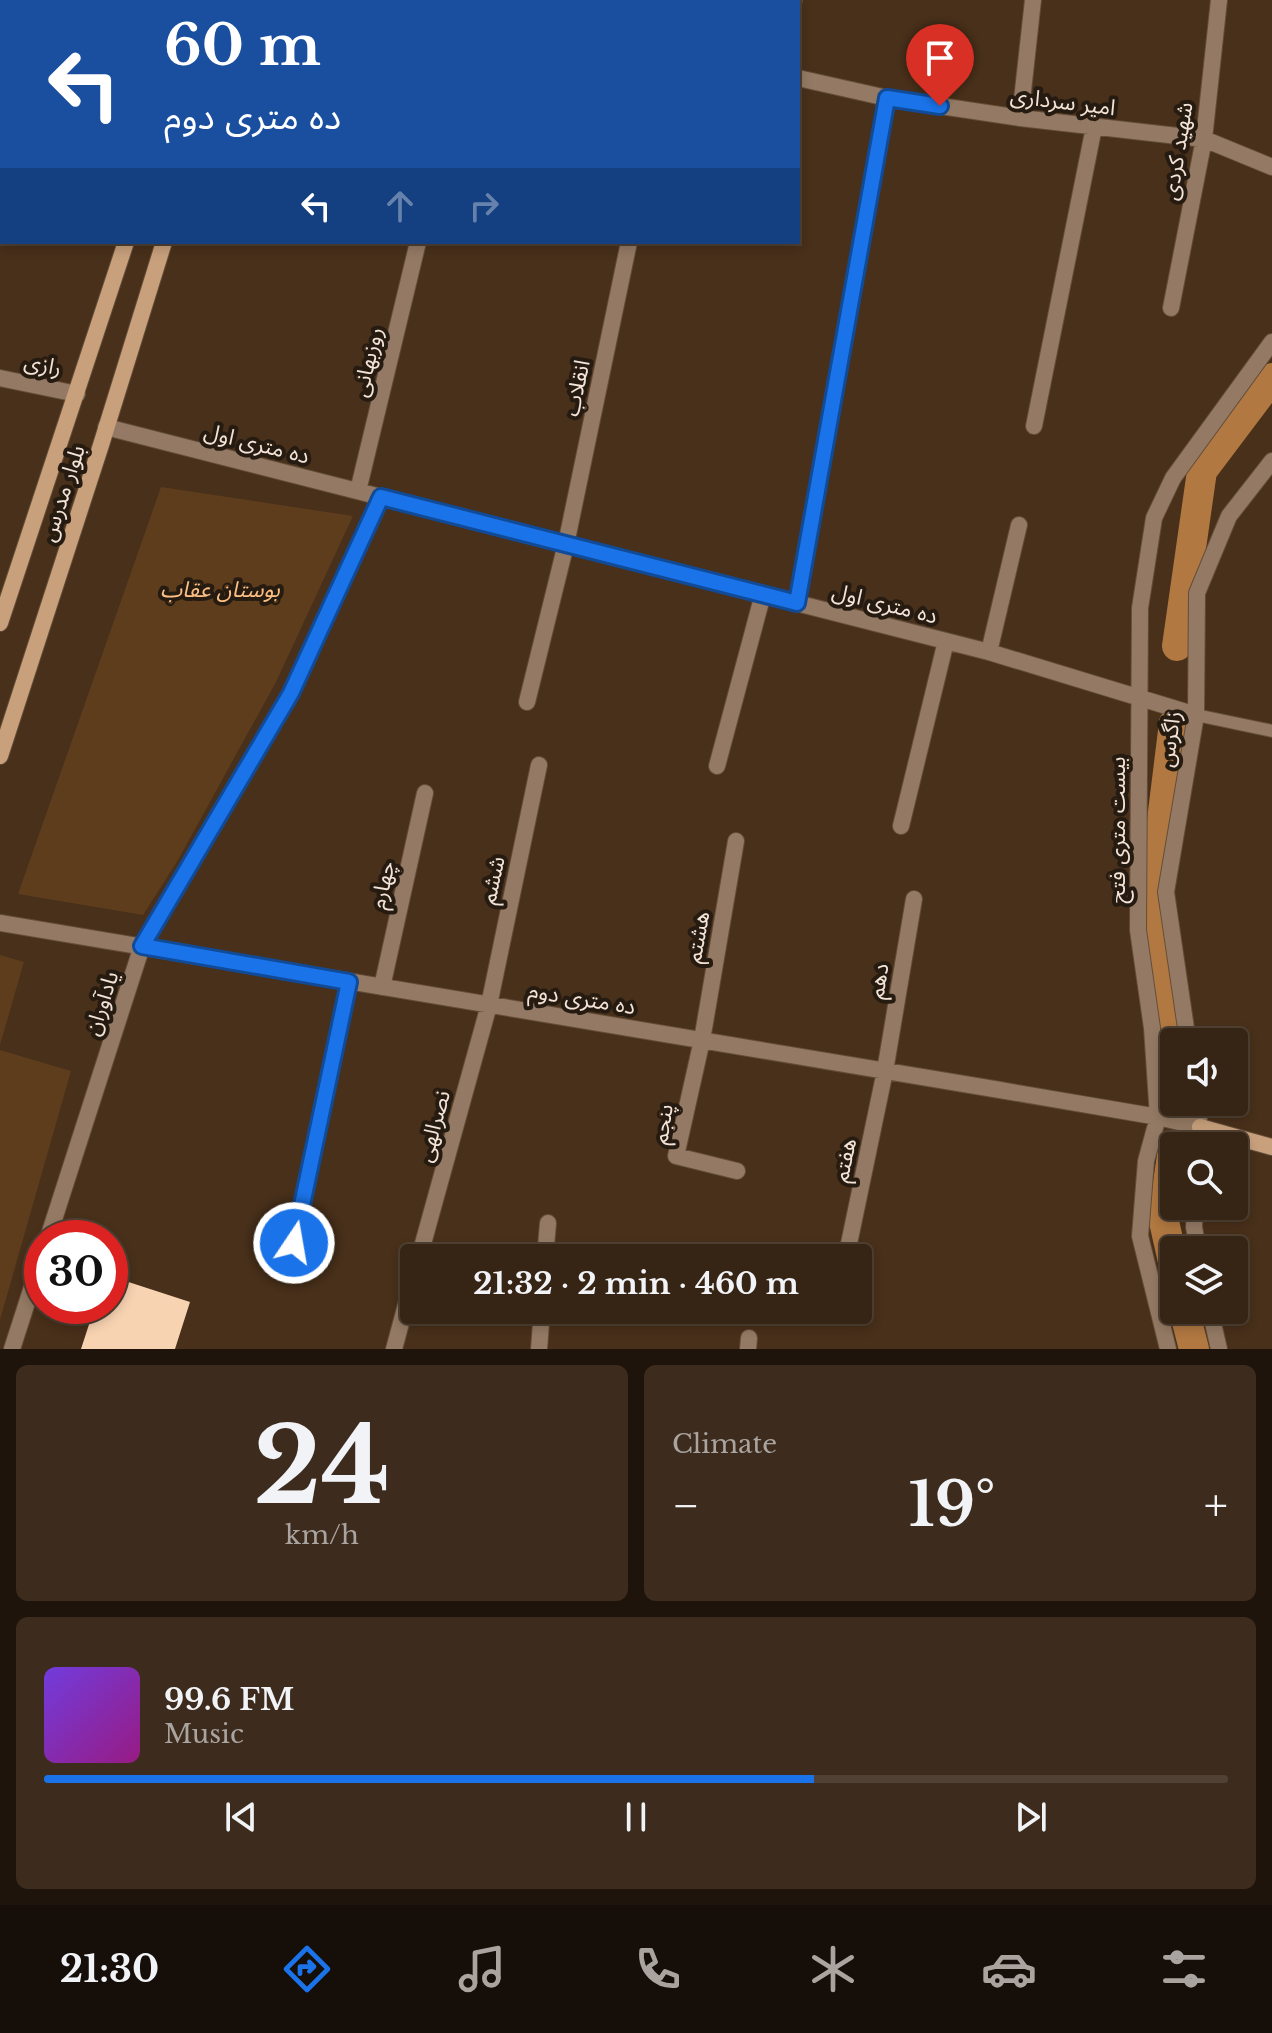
<!DOCTYPE html>
<html lang="en">
<head>
<meta charset="utf-8">
<style>
	:root { --surface:#362414; --page:#3d2c1d; --text:#f1f3f6; --muted:#aaa4a0; --line:#504134; --accent:#1a73e8 }
	body { margin:0; font-family:"Libre Baskerville","Noto Sans Arabic",serif; background:var(--page); color:var(--text); height:100vh; display:flex; flex-direction:column; font-size:30px; white-space:nowrap }
	* { box-sizing:border-box; margin:0 }
	p { font-size:26px; color:var(--muted) }
	.icon { flex:none; width:44px; height:44px; fill:none; stroke:currentColor; stroke-width:2; stroke-linecap:round; stroke-linejoin:round }
	.map { position:relative; height:1349px; overflow:hidden }
	.side { display:flex; flex-direction:column; gap:16px; padding:16px; background:#1e140b; flex:1 }
	.side>* { flex:none }
	.banner { position:absolute; left:0px; top:0px; width:800px; height:244px; box-shadow:0 4px 12px #0003,0 0 0 2px var(--line); background:#1a4fa0; color:#fff; overflow:hidden }
	.fabs { position:absolute; left:1160px; top:1028px; display:grid; gap:16px }
	.fabs a { display:grid; place-items:center; width:88px; height:88px; border-radius:8px; background:var(--surface); box-shadow:0 4px 12px #0003,0 0 0 2px var(--line); font-size:40px }
	.speed { position:absolute; left:24px; top:1220px; display:flex; gap:16px; font-size:40px; font-weight:700; text-align:center }
	.speed>* { display:grid; place-content:center; width:104px; height:104px; border-radius:50%; background:var(--surface); box-shadow:0 4px 12px #0003,0 0 0 2px var(--line); line-height:1 }
	.speed .limit { border:12px solid #d22; background:#fff; color:#111 }
	.pin { position:absolute; display:grid; place-items:center; width:68px; height:68px; color:#fff; margin:-82px -34px; border-radius:50% 50% 50% 0; rotate:-45deg; box-shadow:0 0 8px #0007 }
	.pin .icon { rotate:45deg }
	.me { position:absolute; width:88px; margin:-44px; rotate:12deg; stroke-linejoin:round; filter:drop-shadow(0 0 6px #0008) }
	.turn { display:flex; align-items:center; gap:28px; height:168px; padding:0 32px; font-size:36px }
	.turn .icon { width:104px; height:104px; stroke-width:2.5 }
	.turn b { display:block; font-size:56px; line-height:68px }
	.lanes { display:flex; align-items:center; height:76px; padding:0 32px; background:#0003; justify-content:center; gap:40px; direction:ltr }
	.lanes .off { opacity:.35 }
	.big { font-size:60px; font-weight:800; line-height:1.1 }
	.side .tile { flex:1; display:flex; flex-direction:column; justify-content:center; gap:12px; min-width:0; padding:0 28px; border-radius:12px; background:var(--page) }
	.side .dial { align-items:center; gap:0 }
	.dial b { font-size:104px; line-height:1 }
	.song { display:flex; align-items:center; gap:24px }
	.cover { width:96px; height:96px; border-radius:12px; background:linear-gradient(135deg,hsl(260 70% 55%),hsl(310 70% 35%)) }
	.played { height:8px; border-radius:4px; background:linear-gradient(90deg,var(--accent) 65%,var(--line) 65%) }
	.keys { display:flex; justify-content:space-around; direction:ltr }
	.heat { display:flex; justify-content:space-between; align-items:center; font-size:44px; direction:ltr }
	.side .tiles { flex:1; display:grid; gap:16px; grid-template-columns:1fr 1fr }
	.tile:last-child { grid-column:span 2 }
	.trip { position:absolute; left:400px; top:1244px; width:472px; height:80px; border-radius:8px; background:var(--surface); box-shadow:0 4px 12px #0003,0 0 0 2px var(--line); font-weight:800; line-height:80px; text-align:center }
	.dock { display:flex; height:128px; justify-content:space-around; align-items:center; background:#160e08; color:var(--muted) }
	.dock .icon { width:56px; height:56px }
	.dock .selected { color:var(--accent) }
	.dock b { font-size:36px; color:var(--text) }
	.map>svg:first-child { display:block }
</style>
</head>
<body>
<div class="map">
<svg width="1272" height="1349" viewBox="0 0 1272 1349">
	<rect width="100%" height="100%" fill="#48301a"/>
	<path fill="#5e3d1d" d="M 161,487 L 353,516 L 276,682 L 178,860 L 143,915 L 18,894 Z
		M 0,955 L 24,962 L 0,1045 Z
		M 0,1050 L 71,1071 L 0,1320 Z"/>
	<g fill="none" stroke-linecap="round" stroke-linejoin="round">
		<path stroke="#b17841" stroke-width="30" d="M 1177,646 L 1202,471 L 1272,378
			M 1174,723 L 1151,909 L 1174,1073
			M 1173,1149 L 1163,1217 L 1174,1266
			M 1184,1310 L 1194,1349"/>
	</g>
	<path fill="#f8d3b2" d="M 110,1276 L 190,1302 L 175,1349 L 81,1349 L 95,1306 L 110,1306 Z"/>
	<g fill="none" stroke-linecap="round" stroke-linejoin="round">
		<g stroke="#644d38" stroke-width="14">
			<path id="lane" d="M 1196,715 L 1272,731"/>
		</g>
		<g stroke="#644d38" stroke-width="18">
			<path id="street" d="M 668,0 L 668,2
				M 609,2 L 625,0
				M 793,2 L 794,0
				M 798,78 L 887,98 L 1020,118 L 1204,139 L 1272,167
				M 1020,118 L 1033,0
				M 1171,308 L 1204,139 L 1219,0
				M 0,378 L 77,394
				M 1034,426 L 1094,127
				M 106,427 L 989,652 L 1196,715
				M 358,491 L 418,242
				M 797,603 L 887,98
				M 989,652 L 1019,525
				M 527,702 L 566,544 L 629,242
				M 717,766 L 763,594
				M 901,826 L 946,641
				M 736,841 L 702,1040 L 676,1156 L 737,1171
				M 0,923 L 994,1089 L 1158,1117 L 1200,1127
				M 382,987 L 425,793
				M 1188,1042 L 1166,892 L 1196,715 L 1197,593 L 1229,516 L 1272,461
				M 1196,1102 L 1200,1127 L 1199,1146
				M 1195,1206 L 1194,1227 L 1198,1250
				M 48,1238 L 142,946 L 291,693 L 381,497
				M 294,1243 L 349,982
				M 419,1258 L 489,1005 L 539,765
				M 545,1258 L 548,1223
				M 846,1258 L 885,1071 L 914,899
				M 1210,1310 L 1219,1349
				M 12,1349 L 42,1256
				M 394,1349 L 414,1275
				M 539,1349 L 542,1310
				M 748,1349 L 749,1338
				M 1168,1349 L 1140,1236 L 1146,1161 L 1158,1117 L 1152,1028 L 1138,930 L 1140,608 L 1154,518 L 1173,478 L 1272,342"/>
		</g>
		<g stroke="#644d38" stroke-width="18">
			<path id="secondary" d="M 222,0 L 233,2
				M 203,2 L 203,0
				M 0,623 L 126,242
				M 0,756 L 101,445 L 164,242
				M 1200,1127 L 1272,1147"/>
		</g>
		<use href="#lane" stroke="#947a64" stroke-width="12"/>
		<use href="#street" stroke="#947a64" stroke-width="16"/>
		<use href="#secondary" stroke="#c8a07c" stroke-width="16"/>
	</g>
	<g fill="none" stroke-linecap="round" stroke-linejoin="round">
		<g stroke="#114b97" stroke-width="20">
			<path id="route" d="M 294,1243 L 349,982 L 142,946 L 291,693 L 381,497 L 797,603 L 887,98 L 940,106"/>
		</g>
		<use href="#route" stroke="#1a73e8" stroke-width="14"/>
	</g>
	<g text-anchor="middle" stroke-width="8" stroke-linejoin="round" paint-order="stroke">
		<g font-size="22" fill="#f4e4d7" stroke="#261b11">
			<text transform="translate(1063 101) rotate(7)" y="8">امیر سرداری</text>
			<text transform="translate(1177 151) rotate(-81)" y="8">شهید کردی</text>
			<text transform="translate(367 362) rotate(-77)" y="8">روزبهانی</text>
			<text transform="translate(43 364) rotate(12)" y="8">رازی</text>
			<text transform="translate(576 388) rotate(-78)" y="8">انقلاب</text>
			<text transform="translate(257 443) rotate(14)" y="8">ده متری اول</text>
			<text transform="translate(62 493) rotate(-72)" y="8">بلوار مدرس</text>
			<text transform="translate(885 603) rotate(14)" y="8">ده متری اول</text>
			<text transform="translate(1169 739) rotate(-82)" y="8">زاگرس</text>
			<text transform="translate(1117 830) rotate(-90)" y="8">بیست متری فتح</text>
			<text transform="translate(492 880) rotate(-78)" y="8">ششم</text>
			<text transform="translate(382 885) rotate(-78)" y="8">چهارم</text>
			<text transform="translate(697 937) rotate(-80)" y="8">هشتم</text>
			<text transform="translate(878 981) rotate(-81)" y="8">دهم</text>
			<text transform="translate(582 998) rotate(9)" y="8">ده متری دوم</text>
			<text transform="translate(101 1003) rotate(-72)" y="8">یادآوران</text>
			<text transform="translate(662 1124) rotate(-81)" y="8">پنجم</text>
			<text transform="translate(433 1126) rotate(-75)" y="8">نصرالهی</text>
			<text transform="translate(844 1160) rotate(-78)" y="8">هفتم</text>
		</g>
		<g font-size="22" font-style="italic" fill="#febf84" stroke="#261b11">
			<text x="220" y="597">بوستان عقاب</text>
		</g>
	</g>
</svg>
<div class="fabs">
<a><svg class="icon" aria-label="sound" viewBox="0 0 24 24"><path d="M4 9h4l5-4v14l-5-4H4zM17 9q2 3 0 6"/></svg></a>
<a><svg class="icon" aria-label="search" viewBox="0 0 24 24"><circle cx="10" cy="10" r="6"/><path d="M15 15l6 6"/></svg></a>
<a><svg class="icon" aria-label="layers" viewBox="0 0 24 24"><path d="M12 4l9 5-9 5-9-5zM3 14l9 5 9-5"/></svg></a>
</div>
<div class="speed"><div class="limit">30</div></div>
<div class="pin" style="left:940px;top:106px;background:#d93025"><svg class="icon" aria-label="arrive" viewBox="0 0 24 24"><path d="M6 21V4h12l-3 4 3 4H6"/></svg></div>
<svg class="me" style="left:294px;top:1243px" viewBox="-20 -20 40 40"><circle r="17" fill="#1a73e8" stroke="#fff" stroke-width="3"/><path d="M0-11L8 9 0 5-8 9z" fill="#fff"/></svg>
<div class="trip">21:32 · 2 min · 460 m</div>
<div class="banner">
<div class="turn"><svg class="icon" aria-label="left" viewBox="0 0 24 24"><path d="M17 20v-9H6M10 6l-5 5 5 5"/></svg><div><b>60 m</b>ده متری دوم</div></div>
<div class="lanes"><svg class="icon" aria-label="left" viewBox="0 0 24 24"><path d="M17 20v-9H6M10 6l-5 5 5 5"/></svg><svg class="icon off" aria-label="ahead" viewBox="0 0 24 24"><path d="M12 20V5M6 11l6-6 6 6"/></svg><svg class="icon off" aria-label="right" viewBox="0 0 24 24"><path d="M7 20v-9h11M14 6l5 5-5 5"/></svg></div>
</div>
</div>
<section class="side">
<div class="tiles">
<div class="tile dial"><b>24</b><p>km/h</p></div>
<div class="tile"><p>Climate</p>
<div class="heat"><a>−</a><b class="big">19°</b><a>+</a></div>
</div>
<div class="tile">
<div class="song"><i class="cover"></i><div><b>99.6 FM</b><p>Music</p></div></div>
<div class="played"></div>
<div class="keys"><svg class="icon" aria-label="previous" viewBox="0 0 24 24"><path d="M18 5L8 12l10 7zM5 5v14"/></svg><svg class="icon" aria-label="pause" viewBox="0 0 24 24"><path d="M8 5v14M16 5v14"/></svg><svg class="icon" aria-label="next" viewBox="0 0 24 24"><path d="M6 5l10 7-10 7zM19 5v14"/></svg></div>
</div>
</div>
</section>
<nav class="dock">
<b>21:30</b>
<svg class="icon selected" aria-label="directions" viewBox="0 0 24 24"><path d="M12 3l9 9-9 9-9-9zM9 14v-3h6M13 9l2 2-2 2"/></svg>
<svg class="icon" aria-label="music" viewBox="0 0 24 24"><path d="M9 18V5l10-2v13"/><circle cx="6" cy="18" r="3"/><circle cx="16" cy="16" r="3"/></svg>
<svg class="icon" aria-label="phone" viewBox="0 0 24 24"><path d="M5 4h4l2 5-3 2q2 4 5 5l2-3 5 2v4C11 20 4 13 5 4z"/></svg>
<svg class="icon" aria-label="climate" viewBox="0 0 24 24"><path d="M12 3v18M4 7l16 10M4 17L20 7"/></svg>
<svg class="icon" aria-label="car" viewBox="0 0 24 24"><path d="M5 17H2v-5l4-1 3-4h7l3 4 3 1v5h-3M9 17h6M6 11h13"/><circle cx="7" cy="17" r="2"/><circle cx="17" cy="17" r="2"/></svg>
<svg class="icon" aria-label="filters" viewBox="0 0 24 24"><path d="M4 7h16M4 17h16"/><circle cx="9" cy="7" r="2"/><circle cx="15" cy="17" r="2"/></svg>
</nav>
</body>
</html>
